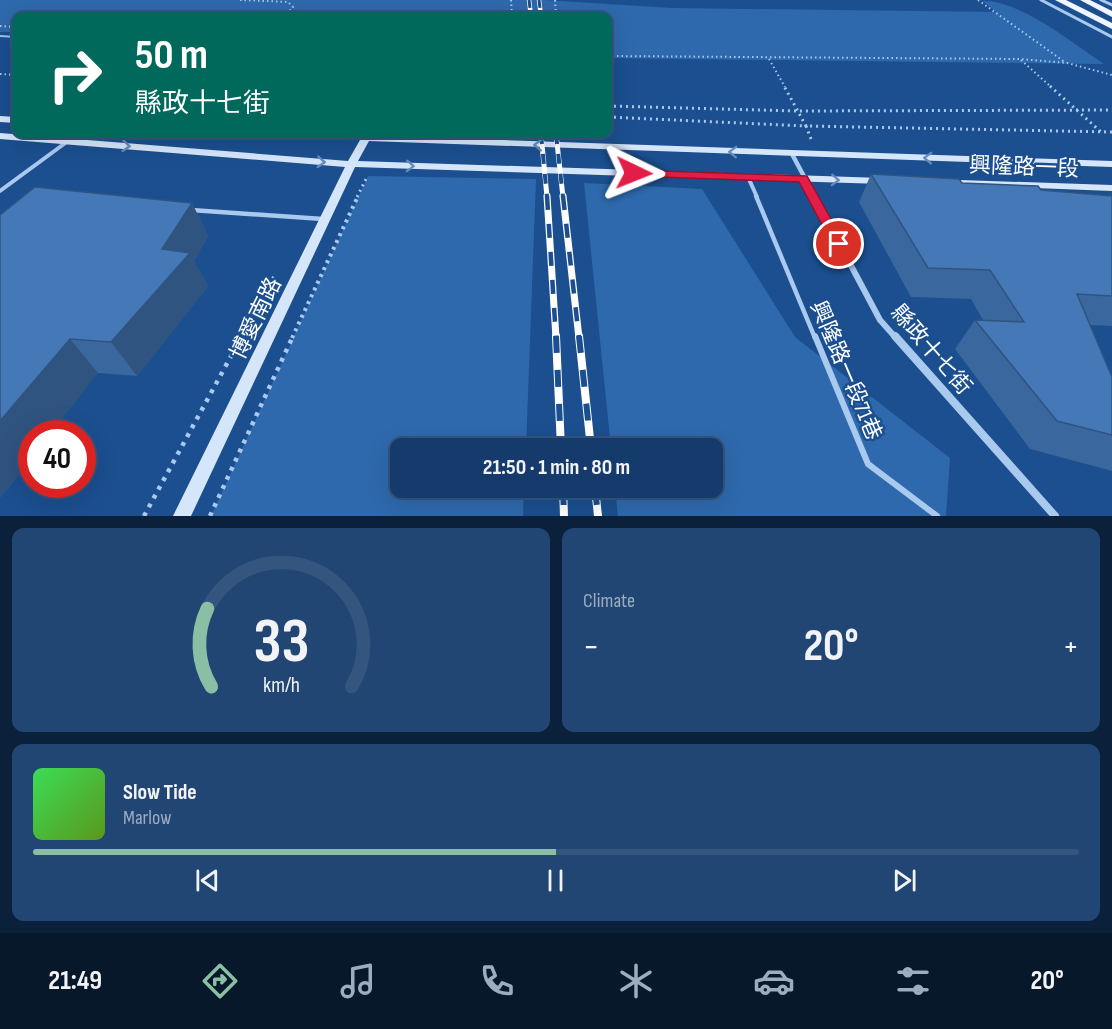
<!DOCTYPE html>
<html lang="en">
<head>
<meta charset="utf-8">
<style>
	:root { --surface:#143b6b; --page:#214673; --text:#f1f3f6; --muted:#9dadc1; --line:#33557e; --accent:#8abfa5 }
	body { margin:0; font-family:"Sofia Sans Condensed","Noto Sans TC",sans-serif; background:var(--page); color:var(--text); height:100vh; display:flex; flex-direction:column; font-size:22px; white-space:nowrap }
	* { box-sizing:border-box; margin:0 }
	p { font-size:20px; color:var(--muted) }
	.icon { flex:none; width:33px; height:33px; fill:none; stroke:currentColor; stroke-width:2; stroke-linecap:round; stroke-linejoin:round }
	.map { position:relative; height:516px; overflow:hidden }
	.details { display:flex; flex-direction:column; gap:12px; padding:12px; background:#0b203b; flex:1 }
	.details>* { flex:none }
	.hud { position:absolute; left:12px; top:12px; width:600px; height:126px; border-radius:12px; box-shadow:0 6px 24px #0002,0 0 0 2px var(--line); background:#00695c; color:#fff; overflow:hidden }
	.speed { position:absolute; left:18px; top:420px; display:flex; gap:12px; font-size:30px; font-weight:700; text-align:center }
	.speed>* { display:grid; place-content:center; width:78px; height:78px; border-radius:50%; background:var(--surface); box-shadow:0 6px 24px #0002,0 0 0 2px var(--line); line-height:1 }
	.speed .limit { border:9px solid #d22; background:#fff; color:#111 }
	.pin { position:absolute; display:grid; place-items:center; width:51px; height:51px; color:#fff; margin:-26px; border:3px solid #fff; border-radius:50%; box-shadow:0 2px 6px #0007 }
	.me { position:absolute; width:66px; margin:-33px; rotate:92deg; stroke-linejoin:round; filter:drop-shadow(0 0 4px #0008) }
	.turn { display:flex; align-items:center; gap:21px; height:126px; padding:0 24px; font-size:27px }
	.turn .icon { width:78px; height:78px; stroke-width:2.5 }
	.turn b { display:block; font-size:42px; line-height:51px }
	.big { font-size:45px; font-weight:700; line-height:1.1 }
	.details .card { flex:1; display:flex; flex-direction:column; justify-content:center; gap:9px; min-width:0; padding:0 21px; border-radius:12px; background:var(--page) }
	.details .dial { align-items:center; gap:0 }
	.dial svg { height:156px; overflow:visible; fill:none; stroke:var(--line); stroke-width:7; stroke-linecap:round; text-anchor:middle }
	.dial text { fill:var(--text); stroke:none }
	.song { display:flex; align-items:center; gap:18px }
	.cover { width:72px; height:72px; border-radius:9px; background:linear-gradient(135deg,hsl(130 70% 55%),hsl(90 70% 35%)) }
	.played { height:6px; border-radius:3px; background:linear-gradient(90deg,var(--accent) 50%,var(--line) 50%) }
	.keys { display:flex; justify-content:space-around; direction:ltr }
	.heat { display:flex; justify-content:space-between; align-items:center; font-size:33px; direction:ltr }
	.details .tiles { flex:1; display:grid; gap:12px; grid-template-columns:1fr 1fr }
	.card:last-child { grid-column:span 2 }
	.trip { position:absolute; left:390px; top:438px; width:333px; height:60px; border-radius:12px; background:var(--surface); box-shadow:0 6px 24px #0002,0 0 0 2px var(--line); font-weight:700; line-height:60px; text-align:center }
	.menu { display:flex; height:96px; justify-content:space-around; align-items:center; background:#08182b; color:var(--muted) }
	.menu .icon { width:42px; height:42px }
	.menu .selected { color:var(--accent) }
	.menu b { font-size:27px; color:var(--text) }
	.map>svg:first-child { display:block }
</style>
</head>
<body>
<div class="map">
<svg width="1112" height="516" viewBox="0 0 1112 516">
	<rect width="100%" height="100%" fill="#1b4f8f"/>
	<path fill="#2e69ad" d="M 0,0 L 544,0 L 672,8 L 996,12 L 983,1 C 1020,0 1074,44 1104,64 L 608,58 L 608,16 L 16,16 L 16,32 L 0,32 Z
		M 368,176 L 536,179 L 526,448 L 400,448 L 400,488 L 524,488 L 523,516 L 211,516 Z
		M 584,183 L 702,189 L 795,337 L 950,458 L 946,516 L 618,516 L 615,488 L 712,488 L 712,448 L 611,448 Z"/>
	<g fill="none" stroke-linecap="round" stroke-linejoin="round">
		<path fill="#9cc4f0" fill-rule="evenodd" d="M 0,35 L 16,36 L 16,38 L 0,37 Z"/>
		<path stroke="#a9c9ee" stroke-width="2" stroke-dasharray="1.5 3" stroke-linecap="butt" d="M 240,0 L 288,2 L 293,7 L 285,16
			M 511,0 L 512,16
			M 555,0 L 556,16
			M 978,0 L 1066,63
			M 0,26 L 16,27
			M 608,56 L 1020,59 L 1067,63 L 1112,75
			M 769,59 L 785,87
			M 1021,60 L 1051,87
			M 0,74 L 16,75"/>
		<path stroke="#a9c9ee" stroke-width="3" stroke-dasharray="2 4" stroke-linecap="butt" d="M 1050,86 L 1101,132
			M 608,106 L 798,111 L 1112,110
			M 608,117 L 806,126 L 784,86
			M 811,139 L 806,126 L 1112,132
			M 357,197 L 366,179"/>
		<path stroke="#a9c9ee" stroke-width="4" stroke-dasharray="3 4.5" stroke-linecap="butt" d="M 241,338 L 274,277
			M 292,338 L 358,196"/>
		<path stroke="#a9c9ee" stroke-width="4.5" stroke-dasharray="4 6" stroke-linecap="butt" d="M 144,516 L 242,336
			M 210,516 L 293,336"/>
		<path stroke="#a9c9ee" stroke-width="3" d="M 1041,0 L 1112,37
			M 1101,0 L 1112,5"/>
		<path stroke="#a9c9ee" stroke-width="4" d="M 748,177 L 757,197
			M 0,191 L 68,141"/>
		<path stroke="#a9c9ee" stroke-width="4.5" d="M 756,196 L 815,338
			M 191,210 L 323,219"/>
		<path stroke="#a9c9ee" stroke-width="6" d="M 815,336 L 868,464 L 937,516"/>
		<path stroke="#a9c9ee" stroke-width="4.5" d="M 792,154 L 815,197"/>
		<path stroke="#a9c9ee" stroke-width="6" d="M 814,196 L 880,320 L 896,338"/>
		<path stroke="#a9c9ee" stroke-width="8" d="M 895,336 L 1055,516"/>
		<path fill="#d6e6fa" fill-rule="evenodd" d="M 0,116 L 16,117 L 16,123 L 0,122 Z
			M 0,133 L 348,161 L 360,140 L 263,137 L 258,134 L 329,134 L 1112,161 L 1112,167 L 369,141 L 358,161 L 882,178 L 887,181 L 882,184 L 355,167 L 191,516 L 173,516 L 345,167 L 0,139 Z
			M 960,180 L 1112,185 L 1112,191 L 956,185 L 955,183 Z"/>
		<path fill="#f0f6ff" fill-rule="evenodd" d="M 1055,0 L 1066,0 L 1112,23 L 1112,29 Z
			M 1080,0 L 1090,0 L 1112,11 L 1112,17 Z"/>
		<g stroke="#fff" stroke-width="4.5">
			<path id="rail-far3" d="M 529,0 L 531,16
				M 539,0 L 541,16"/>
		</g>
		<g stroke="#fff" stroke-width="5">
			<path id="rail-far2" d="M 541,134 L 547,197
				M 556,134 L 563,197"/>
		</g>
		<g stroke="#fff" stroke-width="7">
			<path id="rail-far1" d="M 547,196 L 556,338
				M 563,196 L 579,338"/>
		</g>
		<g stroke="#fff" stroke-width="8">
			<path id="rail" d="M 556,336 L 561,448
				M 579,336 L 591,448
				M 563,488 L 564,516
				M 595,488 L 598,516"/>
		</g>
		<use href="#rail-far3" stroke="#1b4f8f" stroke-width="3" stroke-dasharray="8" stroke-linecap="butt"/>
		<use href="#rail-far2" stroke="#1b4f8f" stroke-width="4" stroke-dasharray="10" stroke-linecap="butt"/>
		<use href="#rail-far1" stroke="#1b4f8f" stroke-width="4.5" stroke-dasharray="14" stroke-linecap="butt"/>
		<use href="#rail" stroke="#1b4f8f" stroke-width="6" stroke-dasharray="17" stroke-linecap="butt"/>
	</g>
	<path fill="#3a679d" d="M 871,174 L 962,183 L 1112,196 L 1112,326 L 1090,325 L 1112,377 L 1112,471 L 1030,449 L 955,349 L 975,320 L 983,320 L 971,299 L 911,297 L 859,202 Z
		M 35,187 L 192,203 L 208,236 L 194,261 L 208,286 L 137,376 L 98,373 L 32,434 L 32,458 L 0,498 Z"/>
	<path fill="#305480" d="M 192,203 L 208,236 L 194,261 L 208,286 L 137,376 L 111,342 L 162,249 Z
		M 70,339 L 98,373 L 50,434 L 32,434 L 32,458 L 0,498 L 0,421 Z"/>
	<path fill="#4478b7" stroke="#305480" stroke-width="1.5" d="M 871,174 L 959,179 L 962,183 L 1038,186 L 1041,190 L 1112,196 L 1112,296 L 1077,294 L 1112,377 L 1112,435 L 1057,421 L 975,320 L 1024,322 L 990,270 L 928,268 Z
		M 35,187 L 192,203 L 162,249 L 190,253 L 111,342 L 70,339 L 0,421 L 0,215 Z"/>
	<defs><path id="oneway-chevron" d="M-2-3.5L2.5 0L-2 3.5" fill="none" stroke-width="1.6" stroke-linecap="round" stroke-linejoin="round" transform="scale(1.5)"/></defs>
	<g stroke="#668bba">
		<use href="#oneway-chevron" transform="translate(538 145) rotate(-178)"/>
		<use href="#oneway-chevron" transform="translate(126 146) rotate(5)"/>
		<use href="#oneway-chevron" transform="translate(733 152) rotate(-178)"/>
		<use href="#oneway-chevron" transform="translate(928 158) rotate(-178)"/>
		<use href="#oneway-chevron" transform="translate(321 162) rotate(4)"/>
		<use href="#oneway-chevron" transform="translate(410 166) rotate(2)"/>
		<use href="#oneway-chevron" transform="translate(835 180) rotate(2)"/>
	</g>
	<path fill="#e11d48" stroke="#92132f" stroke-width="1.5" d="M 634,170 L 807,176 L 845,244 L 844,247 L 834,247 L 799,182 L 630,176 L 629,173 Z"/>
	<g text-anchor="middle" stroke-width="5" stroke-linejoin="round" paint-order="stroke">
		<g font-size="22" fill="#fff" stroke="#1b4f8f">
			<text transform="translate(1024 166) rotate(2)" y="8">興隆路一段</text>
			<text transform="translate(255 318) rotate(-64)" y="8">博愛南路</text>
			<text transform="translate(932 349) rotate(49)" y="8">縣政十七街</text>
			<text transform="translate(847 370) rotate(67)" y="8">興隆路一段71巷</text>
		</g>
	</g>
</svg>
<div class="speed"><div class="limit">40</div></div>
<div class="pin" style="left:839px;top:244px;background:#d93025"><svg class="icon" aria-label="arrive" viewBox="0 0 24 24"><path d="M6 21V4h12l-3 4 3 4H6"/></svg></div>
<svg class="me" style="left:634px;top:173px" viewBox="-20 -20 40 40"><path d="M0-17L14 15 0 8-14 15z" fill="#e11d48" stroke="#fff" stroke-width="4"/></svg>
<div class="trip">21:50 · 1 min · 80 m</div>
<div class="hud">
<div class="turn"><svg class="icon" aria-label="right" viewBox="0 0 24 24"><path d="M7 20v-9h11M14 6l5 5-5 5"/></svg><div><b>50 m</b>縣政十七街</div></div>
</div>
</div>
<section class="details">
<div class="tiles">
<div class="card dial"><svg viewBox="0 0 100 80">
<path d="M14 69A42 42 0 1 1 86 69"/>
<path d="M14 69A42 42 0 0 1 12 29" stroke="#8abfa5"/>
<text x="50" y="56" font-size="32" font-weight="700">33</text>
<text x="50" y="72" font-size="11">km/h</text>
</svg></div>
<div class="card"><p>Climate</p>
<div class="heat"><a>−</a><b class="big">20°</b><a>+</a></div>
</div>
<div class="card">
<div class="song"><i class="cover"></i><div><b>Slow Tide</b><p>Marlow</p></div></div>
<div class="played"></div>
<div class="keys"><svg class="icon" aria-label="previous" viewBox="0 0 24 24"><path d="M18 5L8 12l10 7zM5 5v14"/></svg><svg class="icon" aria-label="pause" viewBox="0 0 24 24"><path d="M8 5v14M16 5v14"/></svg><svg class="icon" aria-label="next" viewBox="0 0 24 24"><path d="M6 5l10 7-10 7zM19 5v14"/></svg></div>
</div>
</div>
</section>
<nav class="menu">
<b>21:49</b>
<svg class="icon selected" aria-label="directions" viewBox="0 0 24 24"><path d="M12 3l9 9-9 9-9-9zM9 14v-3h6M13 9l2 2-2 2"/></svg>
<svg class="icon" aria-label="music" viewBox="0 0 24 24"><path d="M9 18V5l10-2v13"/><circle cx="6" cy="18" r="3"/><circle cx="16" cy="16" r="3"/></svg>
<svg class="icon" aria-label="phone" viewBox="0 0 24 24"><path d="M5 4h4l2 5-3 2q2 4 5 5l2-3 5 2v4C11 20 4 13 5 4z"/></svg>
<svg class="icon" aria-label="climate" viewBox="0 0 24 24"><path d="M12 3v18M4 7l16 10M4 17L20 7"/></svg>
<svg class="icon" aria-label="car" viewBox="0 0 24 24"><path d="M5 17H2v-5l4-1 3-4h7l3 4 3 1v5h-3M9 17h6M6 11h13"/><circle cx="7" cy="17" r="2"/><circle cx="17" cy="17" r="2"/></svg>
<svg class="icon" aria-label="filters" viewBox="0 0 24 24"><path d="M4 7h16M4 17h16"/><circle cx="9" cy="7" r="2"/><circle cx="15" cy="17" r="2"/></svg>
<b>20°</b>
</nav>
</body>
</html>
